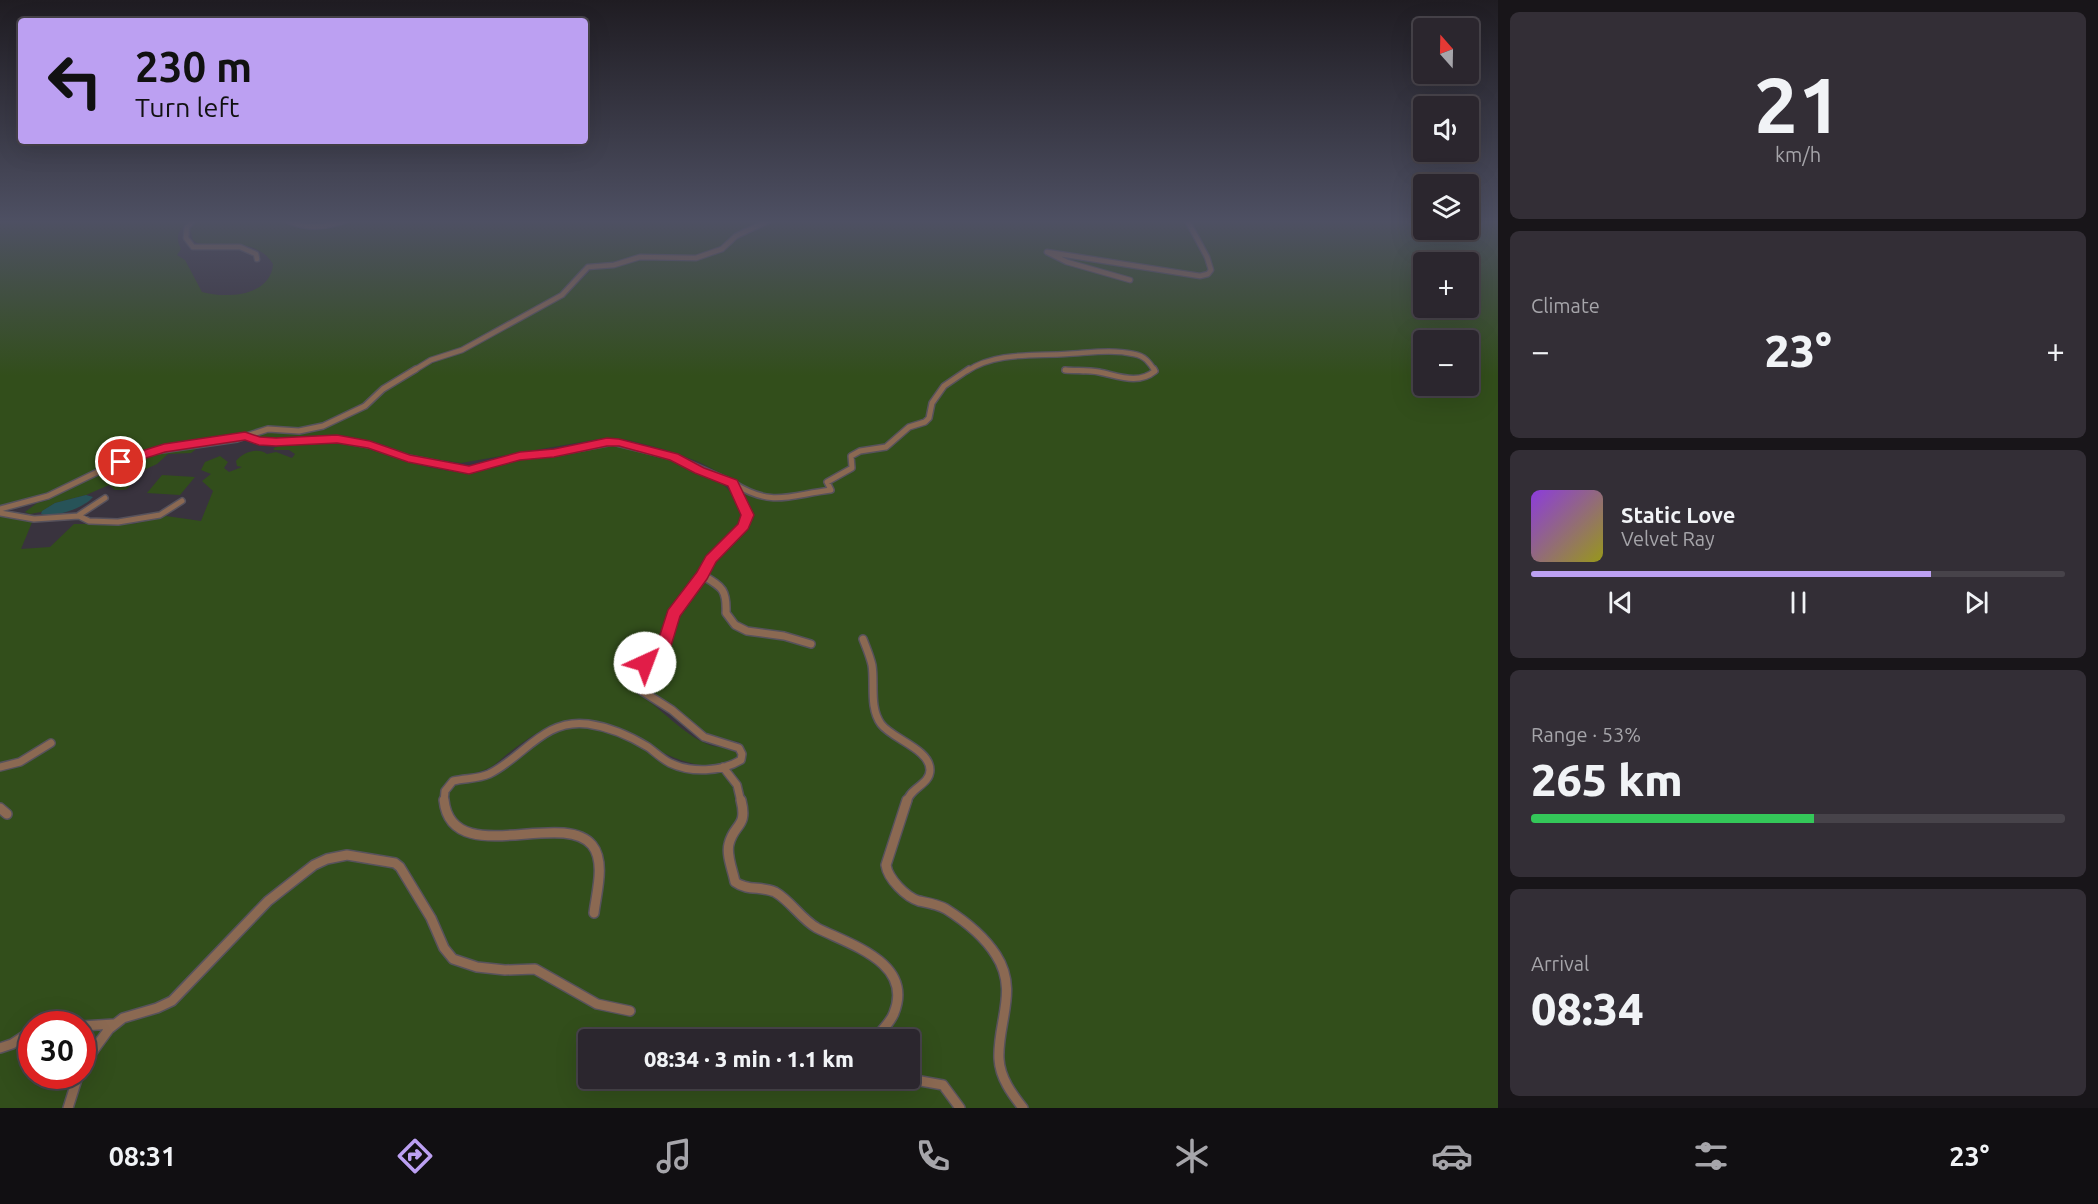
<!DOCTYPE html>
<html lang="en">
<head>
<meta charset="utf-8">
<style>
	:root { --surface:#2b262e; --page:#332e36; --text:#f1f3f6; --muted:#a6a5aa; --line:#47434a; --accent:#bca0f2 }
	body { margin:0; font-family:Ubuntu,sans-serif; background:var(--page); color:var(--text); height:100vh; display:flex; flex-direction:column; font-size:22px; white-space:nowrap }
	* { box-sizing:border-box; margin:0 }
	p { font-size:20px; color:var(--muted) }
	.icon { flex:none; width:33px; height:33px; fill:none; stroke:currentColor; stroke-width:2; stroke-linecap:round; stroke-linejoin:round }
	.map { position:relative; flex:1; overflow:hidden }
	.side { display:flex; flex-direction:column; gap:12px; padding:12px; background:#181519; width:600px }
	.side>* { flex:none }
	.banner { position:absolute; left:18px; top:18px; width:570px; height:126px; border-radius:6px; box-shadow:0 6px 24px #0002,0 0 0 2px var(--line); background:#bca0f2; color:#111; overflow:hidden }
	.needle { width:39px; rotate:340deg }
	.controls { position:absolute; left:1413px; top:18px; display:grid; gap:12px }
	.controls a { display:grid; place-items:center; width:66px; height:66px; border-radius:6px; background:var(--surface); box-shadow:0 6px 24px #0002,0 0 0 2px var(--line); font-size:30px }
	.speed { position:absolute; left:18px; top:1011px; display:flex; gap:12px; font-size:30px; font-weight:700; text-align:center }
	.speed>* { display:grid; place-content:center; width:78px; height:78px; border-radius:50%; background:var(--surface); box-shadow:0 6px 24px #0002,0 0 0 2px var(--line); line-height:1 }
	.speed .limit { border:9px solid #d22; background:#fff; color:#111 }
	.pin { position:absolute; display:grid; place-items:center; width:51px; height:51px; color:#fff; margin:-26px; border:3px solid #fff; border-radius:50%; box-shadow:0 2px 6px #0007 }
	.me { position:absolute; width:66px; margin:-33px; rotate:43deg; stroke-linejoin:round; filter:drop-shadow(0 0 4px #0008) }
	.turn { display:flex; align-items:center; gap:21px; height:126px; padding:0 18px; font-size:27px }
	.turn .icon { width:78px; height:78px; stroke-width:2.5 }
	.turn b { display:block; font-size:42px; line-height:51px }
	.big { font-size:45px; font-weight:800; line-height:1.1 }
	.side .card { flex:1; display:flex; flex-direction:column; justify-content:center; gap:9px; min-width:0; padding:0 21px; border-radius:9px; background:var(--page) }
	.side .dial { align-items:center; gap:0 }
	.dial b { font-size:78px; line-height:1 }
	.song { display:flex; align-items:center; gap:18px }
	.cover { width:72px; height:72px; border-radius:9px; background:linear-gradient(135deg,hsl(270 70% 55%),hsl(60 70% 35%)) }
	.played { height:6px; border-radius:3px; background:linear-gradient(90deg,var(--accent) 75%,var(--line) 75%) }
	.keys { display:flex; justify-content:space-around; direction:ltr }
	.heat { display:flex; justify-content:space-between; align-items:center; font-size:33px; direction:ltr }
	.charge { height:9px; border-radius:4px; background:linear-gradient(90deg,#34c759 53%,var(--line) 0) }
	.trip { position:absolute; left:578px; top:1029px; width:342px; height:60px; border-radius:6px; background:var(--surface); box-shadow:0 6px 24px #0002,0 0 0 2px var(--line); font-weight:800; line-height:60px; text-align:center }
	.tab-bar { display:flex; height:96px; justify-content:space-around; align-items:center; background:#110f12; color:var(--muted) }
	.tab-bar .icon { width:42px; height:42px }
	.tab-bar .selected { color:var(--accent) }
	.tab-bar b { font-size:27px; color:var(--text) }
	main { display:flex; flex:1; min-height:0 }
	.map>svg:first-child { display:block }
</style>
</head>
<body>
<main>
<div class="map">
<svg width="1498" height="1108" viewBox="0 0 1498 1108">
	<rect width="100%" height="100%" fill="#39333e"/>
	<path fill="#324e1b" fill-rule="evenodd" d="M 192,220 C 179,230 174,234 181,249 L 177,255 L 185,260 L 202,292 C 227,299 271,296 273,264 C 255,235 223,250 197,243 L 193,240 L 190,228 L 196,220 L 285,220 L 289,223 L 326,227 L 363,220 L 768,220 L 736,236 L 724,247 L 701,256 L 644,256 L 619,263 L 585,266 C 578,277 568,281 562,293 L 466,346 L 423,362 L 355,410 L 325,423 L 302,429 L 272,427 L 238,436 L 159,448 L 47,494 L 0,508 L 0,221 Z
		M 773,220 L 1423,220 L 1424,230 L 1468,230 L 1469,220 L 1498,220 L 1498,1108 L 0,1108 L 0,515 L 33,520 L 21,549 L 50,547 L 74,524 L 133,524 L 166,516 L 201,521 L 213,491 L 202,481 L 211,474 L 201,470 L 205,462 L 220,456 L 228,462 L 224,468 L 229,472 L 242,467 L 237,466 L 236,461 C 243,452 258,447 267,454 L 276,452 L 292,458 L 295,454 L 289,450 L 274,450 L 274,448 C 341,421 399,470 464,472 C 484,473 503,463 522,458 C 539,454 597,442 612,444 C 629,446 657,453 673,459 C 679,462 684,466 689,468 C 717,481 726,479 740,509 C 745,518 738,526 731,532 C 708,556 691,585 671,612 C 665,619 667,630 661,637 C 649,652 619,671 636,693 C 661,707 681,733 707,744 C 718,749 730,745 738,755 L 738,758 C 691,786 635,729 588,720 C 561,714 531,736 510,752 C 503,757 497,764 489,768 C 477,774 465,774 453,778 C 460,778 470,781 476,779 C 512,765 544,720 585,727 C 601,729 623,736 637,745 C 649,752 658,762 671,767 C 691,775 736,779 746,756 L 739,742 L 708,736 L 648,691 L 641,681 L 642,671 L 668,643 L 676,616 L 716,557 L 749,523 L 749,512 L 732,479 L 699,462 L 666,450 L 628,440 L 605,438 L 461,463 L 413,456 L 380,444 L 338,435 L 273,439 L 249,436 L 265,431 L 323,428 L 342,420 L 364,408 L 385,392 L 425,366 L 472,348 L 563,297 L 589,272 L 590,268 C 609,265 629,258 649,258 C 666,258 683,263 700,258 C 727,250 746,230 773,220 ZM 1424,262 L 1468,262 L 1468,308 L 1424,308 ZM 1424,340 L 1468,340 L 1468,386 L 1424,386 ZM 32,1024 L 82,1024 L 82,1076 L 32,1076 ZM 588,1040 L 909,1040 L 909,1078 L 588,1078 Z
		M 199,447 L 191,453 L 168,454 L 157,464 L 135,474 C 128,486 133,491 115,490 L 109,485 L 86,495 L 55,503 L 41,512 L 30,514 L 25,512 L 37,503 L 48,500 L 71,486 L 150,453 Z
		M 162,475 L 195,477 L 180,495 L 147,493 Z"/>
	<path fill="#275358" d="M 86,495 L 93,497 C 84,508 55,518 41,514 L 42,511 L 55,503 Z"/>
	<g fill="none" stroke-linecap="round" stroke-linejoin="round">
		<g stroke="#57525c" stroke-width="7">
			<path id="minor-far3" d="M 194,220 L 187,227 L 186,238 L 193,247 L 240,247 L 256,254 L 257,259
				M 287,220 C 307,230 326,227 347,220
				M 1130,280 L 1067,262 L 1047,252 L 1200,276 L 1208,274 L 1211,270 L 1207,257 L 1187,220
				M 1065,370 L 1084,371
				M 413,371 L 431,360 L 462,350 L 562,295 L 588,267 L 614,265 L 640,257 L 696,258 L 722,249 L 736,236 L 770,220
				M 967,371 C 995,352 1033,356 1066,354 C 1089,353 1111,349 1134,354 C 1145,356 1149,362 1155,371"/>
		</g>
		<g stroke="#57525c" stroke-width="8">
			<path id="minor-far2" d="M 1065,370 C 1076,371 1088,370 1099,372 C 1119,376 1138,385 1155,371 L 1154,369
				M 245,436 L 259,441 L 276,442 L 337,439 L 370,445 L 408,458 L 469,470 L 520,456 L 554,453 L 613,442 L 674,457 L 733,483 L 746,510 L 746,522 L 709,561
				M 733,483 C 773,508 789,495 831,490 L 827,482 L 852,468 L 851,456 L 860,451 L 886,447 L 909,427 L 925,422 L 929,418 L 932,403 L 944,386 L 969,369
				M 0,509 L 48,496 L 112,465 L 155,451 L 237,439 L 268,429 L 299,431 L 323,426 L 365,406 L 383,389 L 416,369
				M 0,513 L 34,519 L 79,516 L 89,521 L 118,522 L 160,515 L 182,501
				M 79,515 L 105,498"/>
		</g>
		<g stroke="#57525c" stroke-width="10">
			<path id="minor-far1" d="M 702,575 C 722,587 727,589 726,613 L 735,625 L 747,631 L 784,636 L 811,644
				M 863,639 C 866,647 870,656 872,665 C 875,683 869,708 881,724 C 892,739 930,749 930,770 C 930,785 909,788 907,802
				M 0,767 L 20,762 L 51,743
				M 723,767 L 737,785 L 741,802
				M 444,802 L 445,791 L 453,781 C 465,778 478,779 489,774 C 524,757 544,718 588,724 C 609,727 630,736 648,747 C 655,752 662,759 670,763 C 691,773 721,772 741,760 L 742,754 L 739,748 L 704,737 L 672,710 L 642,691 L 637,678 L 640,668 L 665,641 L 673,614 L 702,575 L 710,559"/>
		</g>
		<g stroke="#57525c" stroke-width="12">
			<path id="minor" d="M 444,800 C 451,870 562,809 592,845 C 606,862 596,894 594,913
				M 741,800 C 748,828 734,823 729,844 C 726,855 733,871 735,882 C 747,891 762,886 775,892 C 791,901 801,919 817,928 C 851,945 914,963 894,1013 C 890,1024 880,1030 876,1040
				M 907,800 L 886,865 C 888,879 906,897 919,901 C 929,903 937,904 946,909 C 965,921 984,936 996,955 C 1019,990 997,1023 999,1059 C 1000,1078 1012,1094 1023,1108
				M 0,808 L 7,814
				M 82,1026 L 114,1024
				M 0,1048 L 12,1044 L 32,1031
				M 82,1066 L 109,1029 L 123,1018 L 157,1008 L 172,1001 L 268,901 L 314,865 L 327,859 L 347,855 L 395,863 L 400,867 L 431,918 L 444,948 L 453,959 L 477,967 L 505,970 L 535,969 L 597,1004 L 630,1011
				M 904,1078 L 943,1085 L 960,1108
				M 68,1108 L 78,1076"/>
		</g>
		<use href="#minor-far3" stroke="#8b6952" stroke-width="4.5"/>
		<use href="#minor-far2" stroke="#8b6952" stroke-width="5"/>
		<use href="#minor-far1" stroke="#8b6952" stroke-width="7"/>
		<use href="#minor" stroke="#8b6952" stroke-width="9"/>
	</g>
	<linearGradient id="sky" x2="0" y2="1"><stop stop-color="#1f1c22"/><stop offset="0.59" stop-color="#4e5063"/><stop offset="1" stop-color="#4e5063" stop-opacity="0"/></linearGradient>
	<rect width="1498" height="376" fill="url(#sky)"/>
	<path fill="#e11d48" stroke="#92132f" stroke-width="1.5" d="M 245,432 L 260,437 L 276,438 L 337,435 L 370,441 L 410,455 L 469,466 L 520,452 L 554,449 L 607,438 L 619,439 L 678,454 L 704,468 L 737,480 L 754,515 L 748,529 L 716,562 L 707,579 L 680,616 L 671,646 L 650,667 L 645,669 L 640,667 L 637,663 L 659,638 L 668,610 L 697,572 L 706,556 L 738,524 L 741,515 L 728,486 L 695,473 L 670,460 L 619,446 L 607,446 L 554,457 L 520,460 L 469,474 L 408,462 L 368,448 L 337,443 L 276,446 L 259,445 L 245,440 L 165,452 L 121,466 L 114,462 L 116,459 L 164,444 Z"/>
</svg>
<div class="controls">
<a><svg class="needle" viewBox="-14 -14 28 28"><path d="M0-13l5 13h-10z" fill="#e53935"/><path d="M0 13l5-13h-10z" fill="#a6a5aa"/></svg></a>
<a><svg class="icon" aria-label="sound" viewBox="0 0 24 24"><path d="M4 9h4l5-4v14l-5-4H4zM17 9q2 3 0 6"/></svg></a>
<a><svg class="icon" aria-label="layers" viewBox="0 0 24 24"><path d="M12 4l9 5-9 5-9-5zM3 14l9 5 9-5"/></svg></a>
<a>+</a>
<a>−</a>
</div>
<div class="speed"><div class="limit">30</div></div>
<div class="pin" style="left:121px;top:462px;background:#d93025"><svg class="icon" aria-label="arrive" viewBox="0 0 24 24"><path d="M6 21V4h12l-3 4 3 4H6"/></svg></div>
<svg class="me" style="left:645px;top:663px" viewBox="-20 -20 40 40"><circle r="19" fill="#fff"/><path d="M0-13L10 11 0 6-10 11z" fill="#e11d48"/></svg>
<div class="trip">08:34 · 3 min · 1.1 km</div>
<div class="banner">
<div class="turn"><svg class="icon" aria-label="left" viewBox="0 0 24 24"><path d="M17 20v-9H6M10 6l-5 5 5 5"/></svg><div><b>230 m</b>Turn left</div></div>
</div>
</div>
<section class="side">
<div class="card dial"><b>21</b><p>km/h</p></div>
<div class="card"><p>Climate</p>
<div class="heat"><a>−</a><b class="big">23°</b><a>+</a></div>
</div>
<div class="card">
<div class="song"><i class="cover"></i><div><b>Static Love</b><p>Velvet Ray</p></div></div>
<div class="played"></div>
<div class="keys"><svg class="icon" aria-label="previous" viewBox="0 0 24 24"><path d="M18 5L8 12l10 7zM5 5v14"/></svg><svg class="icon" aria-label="pause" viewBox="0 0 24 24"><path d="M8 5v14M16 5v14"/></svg><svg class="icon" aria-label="next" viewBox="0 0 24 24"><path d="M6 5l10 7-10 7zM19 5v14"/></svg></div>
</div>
<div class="card"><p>Range · 53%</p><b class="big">265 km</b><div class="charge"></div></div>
<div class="card"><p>Arrival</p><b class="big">08:34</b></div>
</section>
</main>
<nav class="tab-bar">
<b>08:31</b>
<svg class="icon selected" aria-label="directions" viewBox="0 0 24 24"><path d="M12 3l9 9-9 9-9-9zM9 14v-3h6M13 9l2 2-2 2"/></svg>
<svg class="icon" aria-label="music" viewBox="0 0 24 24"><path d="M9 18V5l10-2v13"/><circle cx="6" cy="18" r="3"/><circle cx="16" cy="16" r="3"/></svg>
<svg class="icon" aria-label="phone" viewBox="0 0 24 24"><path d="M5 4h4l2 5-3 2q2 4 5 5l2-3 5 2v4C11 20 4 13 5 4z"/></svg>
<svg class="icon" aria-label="climate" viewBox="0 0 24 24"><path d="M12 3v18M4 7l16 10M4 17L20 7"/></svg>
<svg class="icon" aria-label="car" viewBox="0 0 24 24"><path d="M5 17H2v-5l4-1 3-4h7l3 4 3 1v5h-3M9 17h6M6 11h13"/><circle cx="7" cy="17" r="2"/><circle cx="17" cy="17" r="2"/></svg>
<svg class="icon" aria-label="filters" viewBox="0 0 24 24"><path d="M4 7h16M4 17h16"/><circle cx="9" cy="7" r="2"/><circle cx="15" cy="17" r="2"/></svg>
<b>23°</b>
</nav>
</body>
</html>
